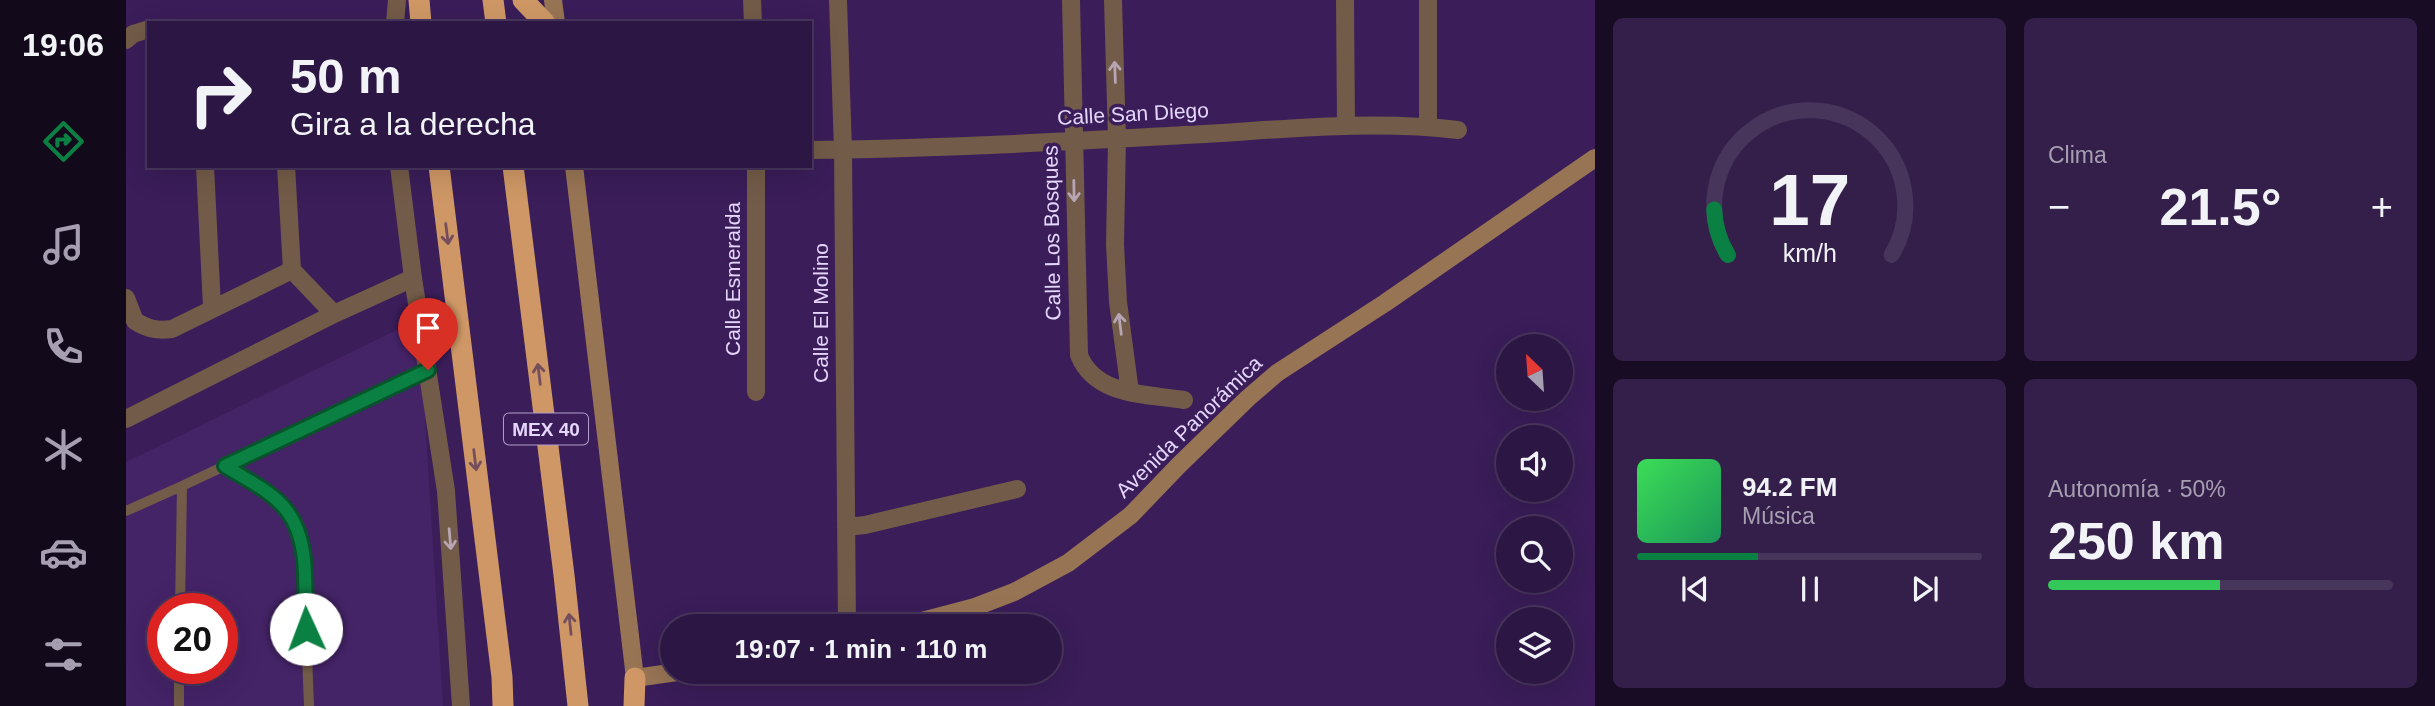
<!DOCTYPE html>
<html lang="es">
<head>
<meta charset="utf-8">
<style>
	:root { --surface:#2c1643; --page:#341f4a; --text:#f1f3f6; --muted:#a69fb2; --line:#48355c; --accent:#0b8043 }
	body { margin:0; font-family:Helvetica,sans-serif; background:var(--page); color:var(--text); height:100vh; display:flex; flex-direction:column; font-size:26px; white-space:nowrap }
	* { box-sizing:border-box; margin:0 }
	p { font-size:23px; color:var(--muted) }
	.icon { flex:none; width:38px; height:38px; fill:none; stroke:currentColor; stroke-width:2; stroke-linecap:round; stroke-linejoin:round }
	.map { position:relative; flex:1; overflow:hidden }
	.details { display:flex; flex-direction:column; gap:18px; padding:18px; background:#180c25; width:840px }
	.details>* { flex:none }
	.hud { position:absolute; left:21px; top:21px; width:665px; height:147px; border-radius:0px; box-shadow:0 7px 28px #0002,0 0 0 2px var(--line); background:#2c1643; color:var(--text); overflow:hidden }
	.needle { width:46px; rotate:335deg }
	.buttons { position:absolute; left:1370px; top:334px; display:grid; gap:14px }
	.buttons a { display:grid; place-items:center; width:77px; height:77px; border-radius:50%; background:var(--surface); box-shadow:0 7px 28px #0002,0 0 0 2px var(--line); font-size:35px }
	.speed { position:absolute; left:21px; top:593px; display:flex; gap:14px; font-size:35px; font-weight:700; text-align:center }
	.speed>* { display:grid; place-content:center; width:91px; height:91px; border-radius:50%; background:var(--surface); box-shadow:0 7px 28px #0002,0 0 0 2px var(--line); line-height:1 }
	.speed .limit { border:10px solid #d22; background:#fff; color:#111 }
	.pin { position:absolute; display:grid; place-items:center; width:60px; height:60px; color:#fff; margin:-72px -30px; border-radius:50% 50% 50% 0; rotate:-45deg; box-shadow:0 0 7px #0007 }
	.pin .icon { rotate:45deg }
	.me { position:absolute; width:77px; margin:-38px; rotate:358deg; stroke-linejoin:round; filter:drop-shadow(0 0 5px #0008) }
	.turn { display:flex; align-items:center; gap:24px; height:147px; padding:0 28px; font-size:32px }
	.turn .icon { width:91px; height:91px; stroke-width:2.5 }
	.turn b { display:block; font-size:49px; line-height:60px }
	.big { font-size:52px; font-weight:700; line-height:1.1 }
	.details .widget { flex:1; display:flex; flex-direction:column; justify-content:center; gap:10px; min-width:0; padding:0 24px; border-radius:10px; background:var(--page) }
	.details .dial { align-items:center; gap:0 }
	.dial svg { height:182px; overflow:visible; fill:none; stroke:var(--line); stroke-width:7; stroke-linecap:round; text-anchor:middle }
	.dial text { fill:var(--text); stroke:none }
	.song { display:flex; align-items:center; gap:21px }
	.cover { width:84px; height:84px; border-radius:10px; background:linear-gradient(135deg,hsl(130 70% 55%),hsl(150 70% 35%)) }
	.played { height:7px; border-radius:4px; background:linear-gradient(90deg,var(--accent) 35%,var(--line) 35%) }
	.keys { display:flex; justify-content:space-around; direction:ltr }
	.heat { display:flex; justify-content:space-between; align-items:center; font-size:38px; direction:ltr }
	.charge { height:10px; border-radius:5px; background:linear-gradient(90deg,#34c759 50%,var(--line) 0) }
	.details .tiles { flex:1; display:grid; gap:18px; grid-template-columns:repeat(2,1fr) }
	.trip { position:absolute; left:534px; top:614px; width:402px; height:70px; border-radius:35px; background:var(--surface); box-shadow:0 7px 28px #0002,0 0 0 2px var(--line); font-weight:700; line-height:70px; text-align:center }
	main { display:flex; flex:1; min-height:0 }
	.dock { display:flex; flex-direction:column; width:126px; justify-content:space-around; align-items:center; background:#12091b; color:var(--muted) }
	.dock .icon { width:49px; height:49px }
	.dock .current { color:var(--accent) }
	.dock b { font-size:32px; color:var(--text) }
	.map>svg:first-child { display:block }
</style>
</head>
<body>
<main>
<nav class="dock">
<b>19:06</b>
<svg class="icon current" aria-label="directions" viewBox="0 0 24 24"><path d="M12 3l9 9-9 9-9-9zM9 14v-3h6M13 9l2 2-2 2"/></svg>
<svg class="icon" aria-label="music" viewBox="0 0 24 24"><path d="M9 18V5l10-2v13"/><circle cx="6" cy="18" r="3"/><circle cx="16" cy="16" r="3"/></svg>
<svg class="icon" aria-label="phone" viewBox="0 0 24 24"><path d="M5 4h4l2 5-3 2q2 4 5 5l2-3 5 2v4C11 20 4 13 5 4z"/></svg>
<svg class="icon" aria-label="climate" viewBox="0 0 24 24"><path d="M12 3v18M4 7l16 10M4 17L20 7"/></svg>
<svg class="icon" aria-label="car" viewBox="0 0 24 24"><path d="M5 17H2v-5l4-1 3-4h7l3 4 3 1v5h-3M9 17h6M6 11h13"/><circle cx="7" cy="17" r="2"/><circle cx="17" cy="17" r="2"/></svg>
<svg class="icon" aria-label="filters" viewBox="0 0 24 24"><path d="M4 7h16M4 17h16"/><circle cx="9" cy="7" r="2"/><circle cx="15" cy="17" r="2"/></svg>
</nav>
<div class="map">
<svg width="1469" height="706" viewBox="0 0 1469 706">
	<rect width="100%" height="100%" fill="#3a1d59"/>
	<path fill="#442367" fill-rule="evenodd" d="M 293,319 L 317,706 L 0,706 L 0,462 ZM 37,609 L 96,609 L 96,668 L 37,668 Z"/>
	<g fill="none" stroke-linecap="round" stroke-linejoin="round">
		<path stroke="#725b48" stroke-width="10" d="M 99,466 L 145,495 L 161,511 L 169,526 L 177,551 L 183,706
			M 0,511 L 56,486
			M 54,609 L 56,486 L 302,370
			M 53,706 L 53,668"/>
		<path stroke="#725b48" stroke-width="18" d="M 626,0 L 627,23
			M 712,0 L 717,150 L 721,626
			M 945,0 L 953,355 C 969,396 1020,394 1058,400
			M 987,0 L 991,139 L 989,244 L 992,302 L 1004,392
			M 1219,0 L 1220,126
			M 1302,0 L 1302,127
			M 269,23 L 271,0
			M 0,40 L 7,34 L 23,29
			M 684,150 C 815,149 947,141 1078,134 C 1162,129 1248,120 1332,130
			M 79,166 L 86,307
			M 160,166 L 166,270 L 208,314
			M 273,166 L 287,278 L 320,491 L 335,706
			M 630,166 L 630,392
			M 0,298 L 9,321 C 22,329 31,331 46,329 L 166,270
			M 0,419 L 208,314 L 287,278
			M 720,527 L 739,525 L 891,489"/>
		<path stroke="#977454" stroke-width="18" d="M 427,0 L 430,23
			M 448,166 L 509,678 L 551,672
			M 777,626 L 849,607 L 888,592 L 942,563 L 1005,515 L 1053,465 L 1122,398 L 1151,373 L 1259,303 L 1469,158"/>
		<path stroke="#ce9765" stroke-width="21" d="M 293,0 L 295,23
			M 367,0 L 370,23
			M 397,0 L 419,23
			M 313,166 L 376,677 L 377,706
			M 387,166 L 438,575 L 452,706
			M 508,706 L 509,678"/>
	</g>
	<defs><path id="oneway-shaft" d="M-6 0H5M1.5-3L5.5 0L1.5 3" fill="none" stroke-width="1.6" stroke-linecap="round" stroke-linejoin="round" transform="scale(1.75)"/></defs>
	<g stroke="#b7a5b4">
		<use href="#oneway-shaft" transform="translate(989 72) rotate(-92)"/>
		<use href="#oneway-shaft" transform="translate(948 191) rotate(89)"/>
		<use href="#oneway-shaft" transform="translate(994 324) rotate(-97)"/>
		<use href="#oneway-shaft" transform="translate(324 539) rotate(85)"/>
	</g>
	<g stroke="#754e5e">
		<use href="#oneway-shaft" transform="translate(321 234) rotate(83)"/>
		<use href="#oneway-shaft" transform="translate(413 374) rotate(-97)"/>
		<use href="#oneway-shaft" transform="translate(349 460) rotate(83)"/>
		<use href="#oneway-shaft" transform="translate(444 624) rotate(-96)"/>
	</g>
	<g fill="none" stroke-linecap="round" stroke-linejoin="round">
		<g stroke="#07532c" stroke-width="18">
			<path id="route" d="M 180,629 C 178,592 185,542 161,511 C 146,491 119,479 99,466 L 302,370"/>
		</g>
		<use href="#route" stroke="#0b8043" stroke-width="12"/>
	</g>
	<g text-anchor="middle" stroke-width="7" stroke-linejoin="round" paint-order="stroke">
		<rect fill="#3a1d59" stroke="#b29ecb" stroke-width="2" x="378" y="413.5" width="84" height="31" rx="5"/>
		<g font-size="19" font-weight="bold" fill="#e5d6fc">
			<text x="420" y="436">MEX 40</text>
		</g>
		<g font-size="21" fill="#e5d6fc" stroke="#3a1d59">
			<text transform="translate(1007 114) rotate(-3)" y="7">Calle San Diego</text>
			<text transform="translate(926 233) rotate(-91)" y="7">Calle Los Bosques</text>
			<text transform="translate(607 279) rotate(-90)" y="7">Calle Esmeralda</text>
			<text transform="translate(695 313) rotate(-90)" y="7">Calle El Molino</text>
			<text transform="translate(1063 427) rotate(-44)" y="7">Avenida Panorámica</text>
		</g>
	</g>
</svg>
<div class="buttons">
<a><svg class="needle" viewBox="-14 -14 28 28"><path d="M0-13l5 13h-10z" fill="#e53935"/><path d="M0 13l5-13h-10z" fill="#a69fb2"/></svg></a>
<a><svg class="icon" aria-label="sound" viewBox="0 0 24 24"><path d="M4 9h4l5-4v14l-5-4H4zM17 9q2 3 0 6"/></svg></a>
<a><svg class="icon" aria-label="search" viewBox="0 0 24 24"><circle cx="10" cy="10" r="6"/><path d="M15 15l6 6"/></svg></a>
<a><svg class="icon" aria-label="layers" viewBox="0 0 24 24"><path d="M12 4l9 5-9 5-9-5zM3 14l9 5 9-5"/></svg></a>
</div>
<div class="speed"><div class="limit">20</div></div>
<div class="pin" style="left:302px;top:370px;background:#d93025"><svg class="icon" aria-label="arrive" viewBox="0 0 24 24"><path d="M6 21V4h12l-3 4 3 4H6"/></svg></div>
<svg class="me" style="left:180px;top:629px" viewBox="-20 -20 40 40"><circle r="19" fill="#fff"/><path d="M0-13L10 11 0 6-10 11z" fill="#0b8043"/></svg>
<div class="trip">19:07 · 1 min · 110 m</div>
<div class="hud">
<div class="turn"><svg class="icon" aria-label="right" viewBox="0 0 24 24"><path d="M7 20v-9h11M14 6l5 5-5 5"/></svg><div><b>50 m</b>Gira a la derecha</div></div>
</div>
</div>
<section class="details">
<div class="tiles">
<div class="widget dial"><svg viewBox="0 0 100 80">
<path d="M14 69A42 42 0 1 1 86 69"/>
<path d="M14 69A42 42 0 0 1 8 49" stroke="#0b8043"/>
<text x="50" y="56" font-size="32" font-weight="700">17</text>
<text x="50" y="72" font-size="11">km/h</text>
</svg></div>
<div class="widget"><p>Clima</p>
<div class="heat"><a>−</a><b class="big">21.5°</b><a>+</a></div>
</div>
<div class="widget">
<div class="song"><i class="cover"></i><div><b>94.2 FM</b><p>Música</p></div></div>
<div class="played"></div>
<div class="keys"><svg class="icon" aria-label="previous" viewBox="0 0 24 24"><path d="M18 5L8 12l10 7zM5 5v14"/></svg><svg class="icon" aria-label="pause" viewBox="0 0 24 24"><path d="M8 5v14M16 5v14"/></svg><svg class="icon" aria-label="next" viewBox="0 0 24 24"><path d="M6 5l10 7-10 7zM19 5v14"/></svg></div>
</div>
<div class="widget"><p>Autonomía · 50%</p><b class="big">250 km</b><div class="charge"></div></div>
</div>
</section>
</main>
</body>
</html>
